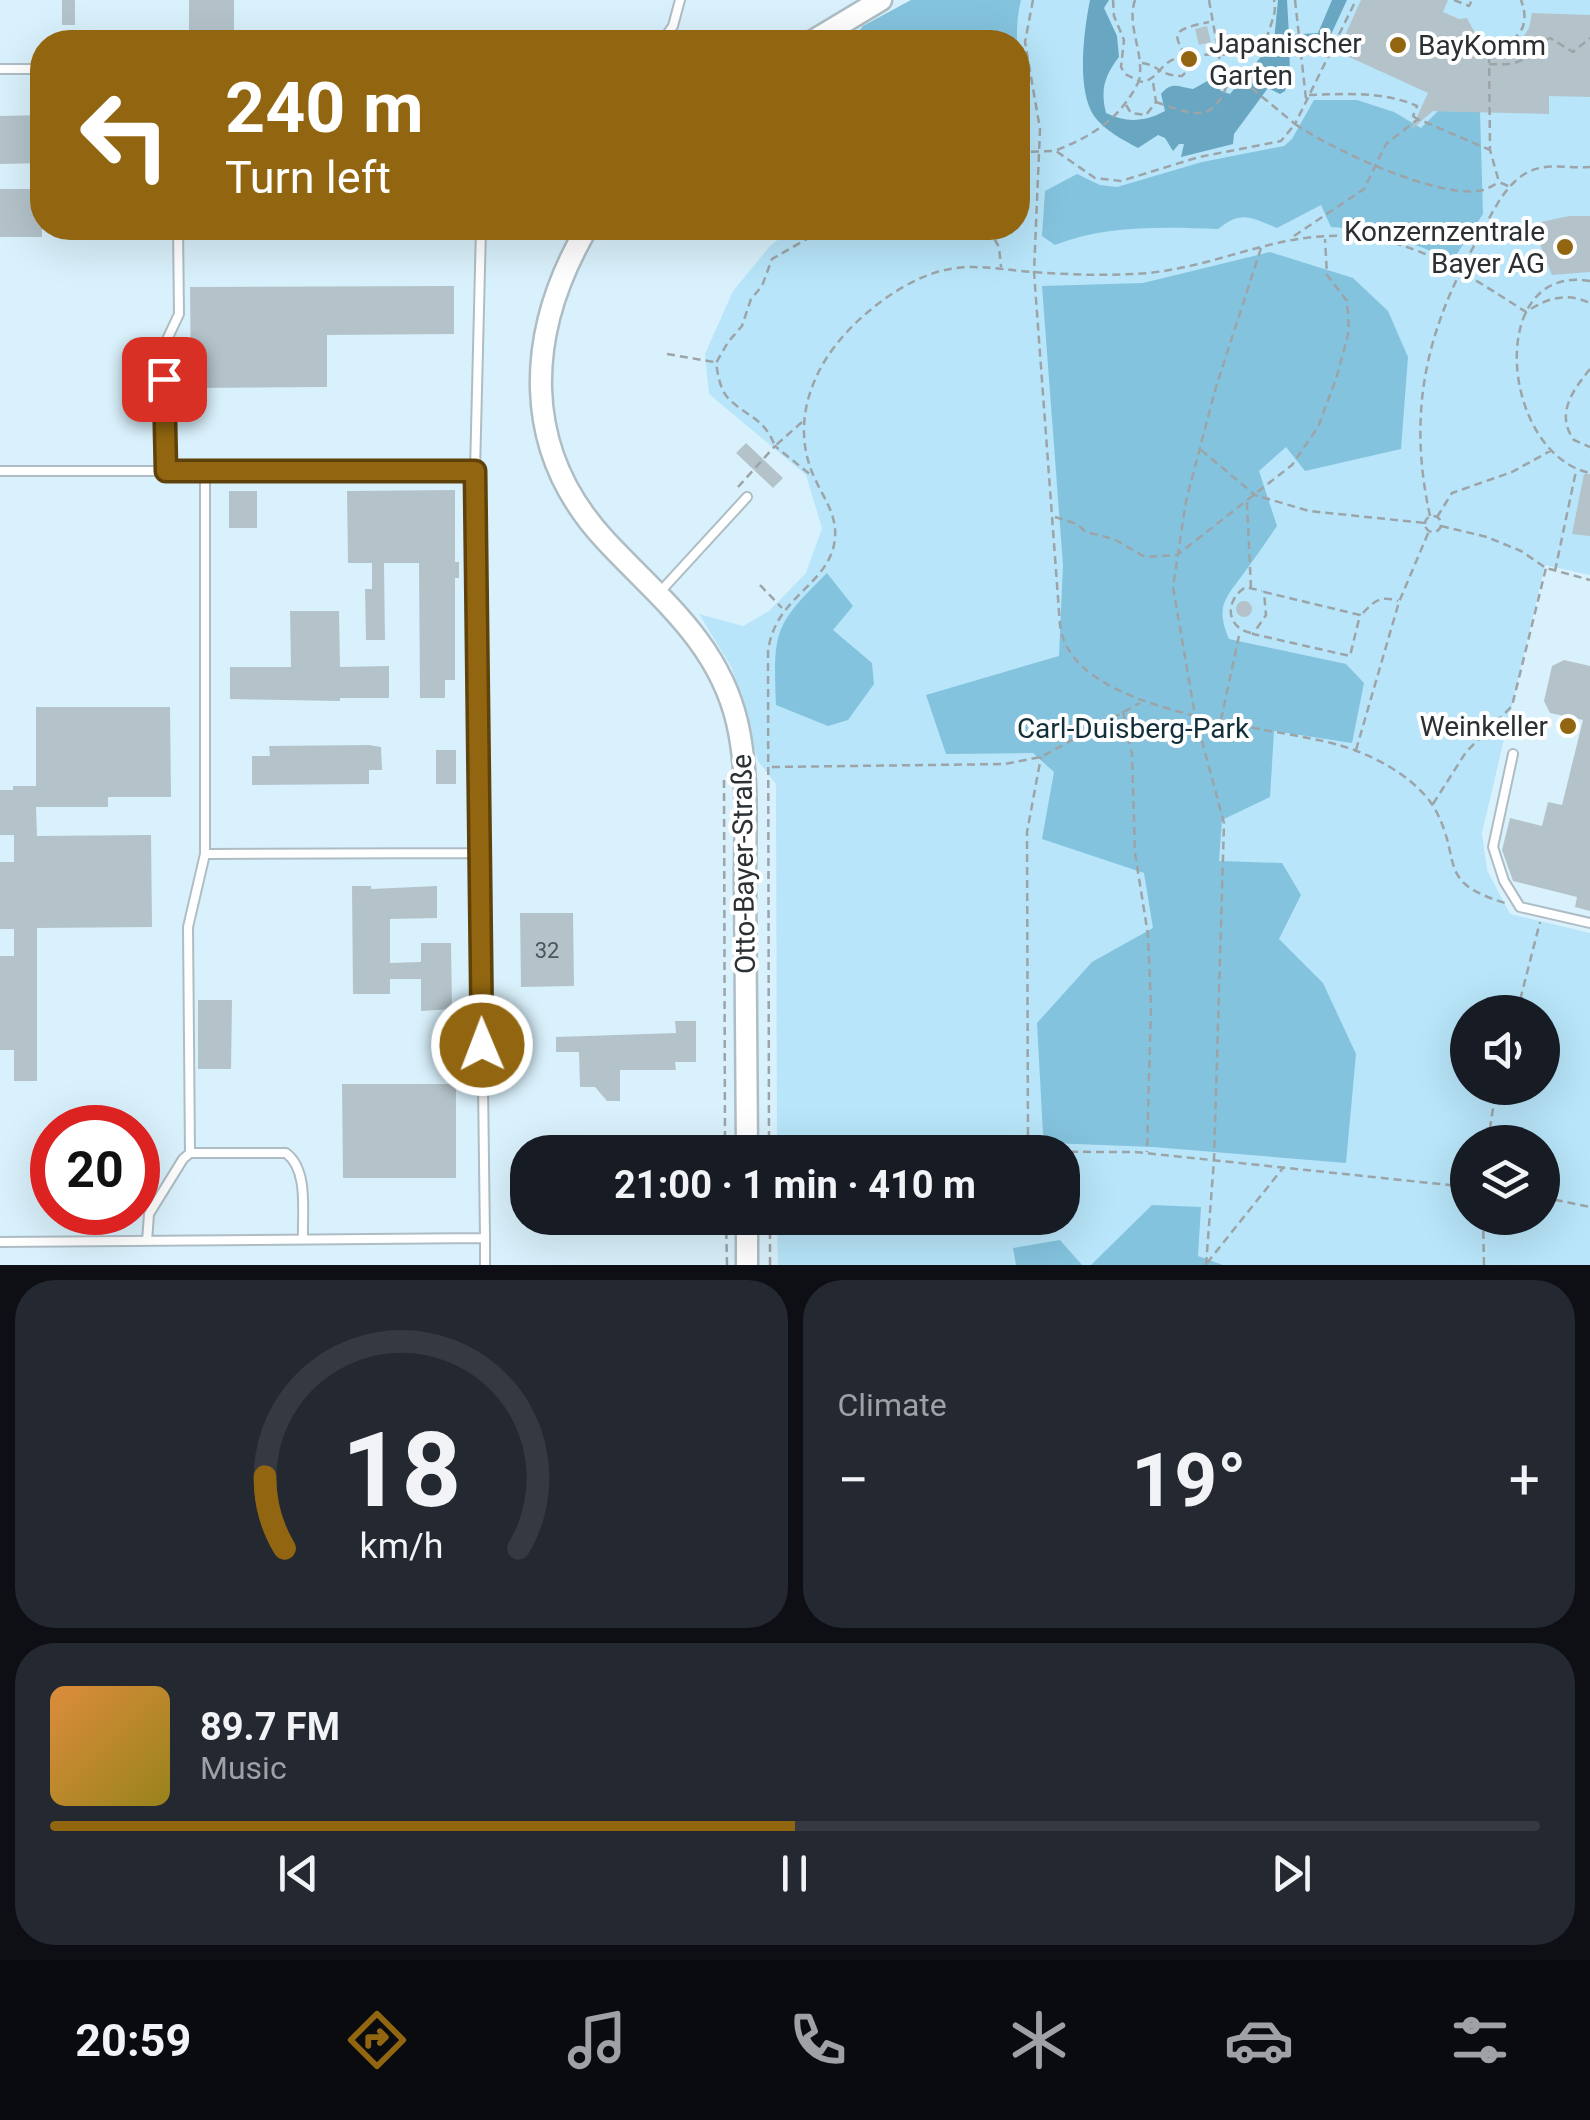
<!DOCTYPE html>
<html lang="en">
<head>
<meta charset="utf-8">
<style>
	:root { --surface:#171b24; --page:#242831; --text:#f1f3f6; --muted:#9ea1a6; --line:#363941; --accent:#926610 }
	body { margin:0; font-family:Roboto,sans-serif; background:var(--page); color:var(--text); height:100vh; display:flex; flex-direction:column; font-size:38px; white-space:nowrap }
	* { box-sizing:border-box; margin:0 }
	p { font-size:32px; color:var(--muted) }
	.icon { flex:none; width:55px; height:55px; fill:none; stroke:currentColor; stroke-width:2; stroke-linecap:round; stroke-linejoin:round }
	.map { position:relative; height:1265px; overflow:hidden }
	.details { display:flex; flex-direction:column; gap:15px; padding:15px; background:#0d0f14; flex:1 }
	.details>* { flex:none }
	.top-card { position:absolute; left:30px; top:30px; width:1000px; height:210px; border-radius:40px; box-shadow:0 10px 40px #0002; background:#926610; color:#fff; overflow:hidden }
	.controls { position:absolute; left:1450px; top:995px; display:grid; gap:20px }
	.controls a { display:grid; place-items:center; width:110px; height:110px; border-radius:50%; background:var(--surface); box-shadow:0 10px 40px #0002; font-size:50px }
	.speed { position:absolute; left:30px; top:1105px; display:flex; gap:20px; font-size:50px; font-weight:700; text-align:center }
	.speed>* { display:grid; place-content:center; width:130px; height:130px; border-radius:50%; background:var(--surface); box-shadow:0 10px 40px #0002; line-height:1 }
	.speed .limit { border:15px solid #d22; background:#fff; color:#111 }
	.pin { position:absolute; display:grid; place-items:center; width:85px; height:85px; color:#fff; margin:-42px; border-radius:20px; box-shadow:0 5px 15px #0006 }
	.me { position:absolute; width:110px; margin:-55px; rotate:359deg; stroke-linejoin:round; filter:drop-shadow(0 0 8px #0008) }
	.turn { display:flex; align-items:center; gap:35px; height:210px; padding:0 30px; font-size:45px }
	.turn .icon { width:130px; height:130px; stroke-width:2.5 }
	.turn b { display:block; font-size:70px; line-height:85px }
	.big { font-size:75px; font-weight:700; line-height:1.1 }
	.details .widget { flex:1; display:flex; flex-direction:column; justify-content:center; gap:15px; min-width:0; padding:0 35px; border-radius:40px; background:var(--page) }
	.details .dial { align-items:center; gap:0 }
	.dial svg { height:260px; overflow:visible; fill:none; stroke:var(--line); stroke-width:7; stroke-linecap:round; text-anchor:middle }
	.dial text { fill:var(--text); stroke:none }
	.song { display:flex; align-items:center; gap:30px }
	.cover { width:120px; height:120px; border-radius:15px; background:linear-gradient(135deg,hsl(30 70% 55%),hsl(50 70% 35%)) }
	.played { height:10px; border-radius:5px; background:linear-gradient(90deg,var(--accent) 50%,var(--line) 50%) }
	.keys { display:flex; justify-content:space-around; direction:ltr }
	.heat { display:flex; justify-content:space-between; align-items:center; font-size:55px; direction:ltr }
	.details .tiles { flex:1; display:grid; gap:15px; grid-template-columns:1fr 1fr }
	.widget:last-child { grid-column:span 2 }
	.trip { position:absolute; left:510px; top:1135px; width:570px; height:100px; border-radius:40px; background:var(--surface); box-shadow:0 10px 40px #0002; font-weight:700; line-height:100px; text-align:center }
	.menu { display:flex; height:160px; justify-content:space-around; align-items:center; background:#090b0e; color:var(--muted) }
	.menu .icon { width:70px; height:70px }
	.menu .on { color:var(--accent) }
	.menu b { font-size:45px; color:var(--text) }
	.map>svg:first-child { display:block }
</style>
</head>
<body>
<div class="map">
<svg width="1590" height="1265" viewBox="0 0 1590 1265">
	<rect width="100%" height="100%" fill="#f1faff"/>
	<path fill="#d9f1fc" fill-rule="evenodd" d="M 0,0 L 1590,0 L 1590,1265 L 0,1265 ZM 42,42 L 1018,42 L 1018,228 L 42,228 ZM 1468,1012 L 1542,1012 L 1542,1088 L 1468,1088 ZM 52,1128 L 138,1128 L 138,1212 L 52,1212 ZM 1468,1142 L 1542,1142 L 1542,1218 L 1468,1218 ZM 528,1152 L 1062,1152 L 1062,1218 L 528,1218 Z"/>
	<path fill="#b8e5f9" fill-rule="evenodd" d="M 911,0 L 1590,0 L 1590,575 L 1545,565 L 1482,833 L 1487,870 L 1510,914 L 1590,933 L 1590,1265 L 778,1265 L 777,1218 L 1062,1218 L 1062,1152 L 777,1152 L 776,784 L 758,761 L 732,668 L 699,614 L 743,626 L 769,611 L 806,573 L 822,528 L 806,475 L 709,394 L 705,354 L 733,291 L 770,246 L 793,228 L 1018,228 L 1018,42 L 863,42 L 854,37 L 863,26 ZM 1468,1012 L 1542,1012 L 1542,1088 L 1468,1088 ZM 1468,1142 L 1542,1142 L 1542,1218 L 1468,1218 Z"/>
	<path fill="#84c3de" d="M 911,0 L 1021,0 C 1011,38 1022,86 1025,125 L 1018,125 L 1018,42 L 863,42 L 854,37 L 863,26 Z
		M 1314,100 L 1357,100 L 1394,112 L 1421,128 L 1438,111 L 1480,112 L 1483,214 L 1453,260 C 1412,243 1375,229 1331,227 L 1321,205 L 1277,228 C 1251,217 1241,210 1218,229 C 1163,227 1106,225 1055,245 L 1042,236 L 1045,191 L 1077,174 L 1100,185 L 1117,187 L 1202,162 L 1284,146 L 1292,139 Z
		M 1270,252 L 1353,278 L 1388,311 L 1408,357 L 1401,449 L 1305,471 L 1286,447 L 1259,471 L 1277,526 C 1266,542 1255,558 1244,573 C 1225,599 1215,606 1229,639 L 1346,664 L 1364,683 L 1352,743 L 1274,731 L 1270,797 L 1222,820 L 1219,861 L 1282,863 L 1301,895 L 1279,939 L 1323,983 L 1356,1054 L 1346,1163 L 1153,1147 L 1051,1143 L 1043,1134 L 1037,1023 L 1092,962 L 1153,928 L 1144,873 L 1042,839 L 1054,772 L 1033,753 L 946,754 L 926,695 L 1059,656 L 1063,565 L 1042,286 L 1143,283 Z
		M 827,573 L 853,606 L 833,630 L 872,663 L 874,684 L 848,720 L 828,726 L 776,705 C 773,631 774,625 827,573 Z
		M 1152,1205 L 1201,1207 L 1198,1256 L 1223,1265 L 1091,1265 Z
		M 1060,1240 L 1082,1265 L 1016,1265 L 1013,1248 Z"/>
	<path fill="#68a6c1" d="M 1090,0 L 1109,0 L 1104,8 L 1117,36 L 1119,57 C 1105,75 1100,89 1106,113 C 1127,123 1144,122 1165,111 L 1161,94 C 1172,81 1178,87 1193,89 L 1211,79 L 1221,91 L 1230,94 L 1274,41 L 1278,0 L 1287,0 L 1289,35 L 1318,33 L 1332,0 L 1347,0 L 1321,56 L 1316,40 L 1289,40 L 1290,75 L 1285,91 L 1280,94 L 1268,88 L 1234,134 L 1233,144 L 1181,157 L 1184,144 L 1179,144 L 1173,151 L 1165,138 L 1158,135 L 1138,148 C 1122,139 1105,131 1094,116 C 1076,89 1084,30 1090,0 Z"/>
	<path fill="#b4c3ca" d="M 62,0 L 75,0 L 75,25 L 62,25 Z
		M 189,0 L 234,0 L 234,32 L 189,32 Z
		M 1361,0 L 1448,0 L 1443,12 L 1459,19 L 1467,18 L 1476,35 L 1494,42 L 1494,58 L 1521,40 L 1529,28 L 1532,13 L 1590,15 L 1590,97 L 1549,96 L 1549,114 L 1433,111 L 1411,130 L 1428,93 L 1347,56 L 1351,47 L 1342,42 Z
		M 1207,26 L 1211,42 L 1199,45 L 1195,29 Z
		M 42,115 L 42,163 L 0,164 L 0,116 Z
		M 0,189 L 42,189 L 42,237 L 0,237 Z
		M 1569,216 L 1590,216 L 1590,272 L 1552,275 L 1532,224 Z
		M 454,286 L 454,334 L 327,335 L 327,387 L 191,388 L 190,287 Z
		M 746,443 L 783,478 L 773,488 L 736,453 Z
		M 1584,474 L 1590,474 L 1590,536 L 1572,534 Z
		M 455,490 L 455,562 L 459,562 L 459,578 L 455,578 L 455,680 L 445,680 L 445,698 L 420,698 L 419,563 L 384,563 L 385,640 L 366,640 L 365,589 L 372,589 L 372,563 L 348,563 L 347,491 Z
		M 229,491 L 257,491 L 257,528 L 229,528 Z
		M1236 609a8 8 0 1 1 16 0a8 8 0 1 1-16 0Z
		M 290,611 L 339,611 L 340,667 L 389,666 L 389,698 L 340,698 L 340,701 L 230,699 L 230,667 L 291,667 Z
		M 1564,660 L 1590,666 L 1590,911 L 1575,907 L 1577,897 L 1513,881 L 1502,850 L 1510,818 L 1542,826 L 1548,802 L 1562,805 L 1583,720 L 1550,713 L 1544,701 L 1552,666 Z
		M 36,707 L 170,707 L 171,797 L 108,797 L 108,807 L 36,807 L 37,836 L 151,835 L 152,927 L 37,928 L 37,1081 L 14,1081 L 14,1050 L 0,1050 L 0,956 L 14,956 L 14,929 L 0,929 L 0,862 L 14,862 L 14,835 L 0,835 L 0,790 L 13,790 L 13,786 L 36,786 Z
		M 369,745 L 381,747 L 382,770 L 369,770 L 369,784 L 252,785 L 252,756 L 270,756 L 269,746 Z
		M 436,750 L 456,750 L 456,784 L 436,784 Z
		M 352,886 L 371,886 L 371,889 L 437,886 L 437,918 L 390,919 L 390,963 L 421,962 L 421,943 L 451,943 L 452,1009 L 421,1011 L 421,979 L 390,979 L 390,994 L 353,994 Z
		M 520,913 L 573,913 L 574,986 L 521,987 Z
		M 198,1000 L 232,1000 L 231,1069 L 198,1069 Z
		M 675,1021 L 696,1021 L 696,1062 L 675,1062 L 676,1070 L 620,1070 L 620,1101 L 607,1101 L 595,1087 L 580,1087 L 579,1052 L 556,1052 L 556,1037 L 676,1033 Z
		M 342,1084 L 456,1084 L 456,1178 L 343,1178 Z"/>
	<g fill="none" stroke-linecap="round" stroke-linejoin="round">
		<g stroke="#aebdc4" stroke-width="12">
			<path id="service" d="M 662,42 L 673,26 L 680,0
				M 0,69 L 42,69
				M 481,228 L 475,471 L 485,1238
				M 0,471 L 475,471
				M 166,471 L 163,348 L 179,314 L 178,228
				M 659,593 L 747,497
				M 1513,754 L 1493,847 L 1504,881 L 1520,907 L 1590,923
				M 205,854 L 479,853
				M 190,1153 L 188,927 L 205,854 L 205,471
				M 147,1241 L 149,1214 L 183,1159 L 190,1153 L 286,1153 C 309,1170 302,1213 303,1239
				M 0,1242 L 485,1238 L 485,1265"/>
		</g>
		<g stroke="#aebdc4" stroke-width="25">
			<path id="tertiary" d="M 811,42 L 881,0
				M 587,228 C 526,332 519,448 606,541 C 659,598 718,642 737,722 C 749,773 745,828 745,880 C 746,971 747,1062 747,1152
				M 747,1218 L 747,1265"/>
		</g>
		<path stroke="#9ca4a8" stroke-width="2.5" stroke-dasharray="8 5" stroke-linecap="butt" d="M 1033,0 L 1025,42 L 1040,129 L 1034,272 L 1060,625 C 1071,715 1269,725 1339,745 C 1374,755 1420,779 1437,813 C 1462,862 1436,882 1505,903
			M 1135,0 C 1126,26 1145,53 1139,81 L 1143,82 C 1158,78 1161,64 1174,59 C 1202,47 1256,68 1269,31 C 1272,20 1277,12 1274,0
			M 1209,0 L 1220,62 L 1295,124 L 1356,0
			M 1295,0 L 1306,99
			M 1454,0 L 1469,6 L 1472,0
			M 1142,63 C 1159,65 1159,76 1182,76 L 1187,71 C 1186,38 1155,33 1209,22
			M 1489,64 C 1533,67 1522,52 1550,38 L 1573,52 L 1590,38
			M 1309,95 C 1346,94 1383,91 1417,106 L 1413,116 L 1417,119
			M 1156,102 C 1199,117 1214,124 1231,75
			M 1126,105 L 1131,113 L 1146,115 L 1156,102 L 1153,82
			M 1057,150 C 1094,135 1120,119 1139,81 L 1125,74 L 1121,67 L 1124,40 L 1114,16 L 1113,0
			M 1018,152 L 1056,151 L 1095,178 L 1121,181 L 1199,157 L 1281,141 L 1295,124 C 1333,150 1432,196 1477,191 C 1485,191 1492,186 1499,182
			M 1508,186 L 1499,182 L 1490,150 L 1489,49 C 1516,42 1532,30 1521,0
			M 988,228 L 999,247 L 1001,267
			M 1294,236 L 1364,189 L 1386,144 L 1418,119 L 1490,150
			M 1590,281 C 1485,263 1500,453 1590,473
			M 667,354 L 714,362
			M 1590,369 C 1573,390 1555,414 1574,440 L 1590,447
			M 802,422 L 775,446 C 764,418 749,418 730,400 C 720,391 718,375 716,363 L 728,342 L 742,326 L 751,299 L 762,286 L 772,259 L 826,228
			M 1201,450 L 1255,495 L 1309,511 L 1425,523
			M 738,487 L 775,446 L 812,476
			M 1247,502 L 1251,589
			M 1430,516 C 1407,411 1426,329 1479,237 C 1491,216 1502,189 1523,175 C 1544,161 1567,169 1590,167
			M1425 524a8 8 0 1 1 16 0a8 8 0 1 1-16 0Z
			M 1055,517 L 1077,524 L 1086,532 L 1114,539 L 1145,557 L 1177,555 L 1292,465 L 1318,427 L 1336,379 L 1349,331 L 1347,301 L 1327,275 L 1325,239
			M 1437,517 L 1452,493 L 1512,472 L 1552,450
			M 1441,526 L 1487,537 L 1521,551 L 1546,568 L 1590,580
			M 1555,571 L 1576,471
			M 760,585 L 782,608
			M 1264,592 L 1360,615 L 1350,656 L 1253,634 L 1266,615 Z
			M 1363,613 C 1374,601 1381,595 1398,601
			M 1251,633 C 1226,628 1224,600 1246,587 L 1262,591
			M 1123,711 L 1132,754 L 1135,853 L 1148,935 L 1151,1005 L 1147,1152
			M 1221,720 L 1240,631
			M 1356,750 L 1399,602 L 1429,531
			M 772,767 L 1005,764 L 1041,757 L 1140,703
			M 1433,804 L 1466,752 L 1512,706 L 1546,568
			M 1517,1012 L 1540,922
			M 1488,1142 L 1496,1088
			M 1028,1148 L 1027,832 L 1041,757
			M 771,1151 L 1135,1152 L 1468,1187
			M 725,1152 L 724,777 L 726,776
			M 769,1152 L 768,652 C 774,596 831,585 835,538 C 837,516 825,500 816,481 C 792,433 806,381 839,341 C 863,312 901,283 937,272 C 970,262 1001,270 1034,272 C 1071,275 1111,276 1148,273 C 1227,265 1286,226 1370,238 C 1429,247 1477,281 1526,312 C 1547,298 1566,292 1590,303
			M 1542,1197 L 1590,1207
			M 726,1218 L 727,1265
			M 770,1218 L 770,1265
			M 1483,1218 L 1484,1265
			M 1207,1263 L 1283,1168
			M 1206,1265 L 1214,1160 L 1224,823 L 1195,715 L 1173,587 L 1186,501 L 1216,387 L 1262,245"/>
		<use href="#service" stroke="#fff" stroke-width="8"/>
		<use href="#tertiary" stroke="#fff" stroke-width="20"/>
	</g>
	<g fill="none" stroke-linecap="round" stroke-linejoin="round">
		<g stroke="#5f420a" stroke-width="25">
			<path id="route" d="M 164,379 L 166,471 L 475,471 L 482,1045"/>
		</g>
		<use href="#route" stroke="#926610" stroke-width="18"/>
	</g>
	<g fill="#926610" stroke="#fff" stroke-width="4">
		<circle cx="1398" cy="45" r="10"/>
		<circle cx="1189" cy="59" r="10"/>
		<circle cx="1565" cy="247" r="10"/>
		<circle cx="1568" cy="726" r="10"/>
	</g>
	<g text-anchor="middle" stroke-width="8" stroke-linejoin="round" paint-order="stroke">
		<g font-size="22" fill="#4c5559">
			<text x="547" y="958">32</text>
		</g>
		<g font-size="28" fill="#2a3033" stroke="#fff" text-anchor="start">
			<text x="1209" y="53">Japanischer<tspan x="1209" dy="32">Garten</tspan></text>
			<text x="1418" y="55">BayKomm</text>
			<text x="1545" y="241" text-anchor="end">Konzernzentrale<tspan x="1545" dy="32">Bayer AG</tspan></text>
			<text x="1548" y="736" text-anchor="end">Weinkeller</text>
		</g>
		<g font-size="28" fill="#12303c" stroke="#fff">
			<text x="1133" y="738">Carl-Duisberg-Park</text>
		</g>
		<g font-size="28" fill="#2a3033" stroke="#fff">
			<text transform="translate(743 864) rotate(-91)" y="10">Otto-Bayer-Straße</text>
		</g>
	</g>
</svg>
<div class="controls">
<a><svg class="icon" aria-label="sound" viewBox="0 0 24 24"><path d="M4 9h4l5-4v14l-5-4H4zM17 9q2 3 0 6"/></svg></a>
<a><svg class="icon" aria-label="layers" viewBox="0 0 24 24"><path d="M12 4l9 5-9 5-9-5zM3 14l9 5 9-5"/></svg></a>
</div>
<div class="speed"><div class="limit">20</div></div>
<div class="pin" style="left:164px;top:379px;background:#d93025"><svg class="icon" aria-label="arrive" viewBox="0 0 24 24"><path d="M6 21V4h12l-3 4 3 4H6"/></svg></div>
<svg class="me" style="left:482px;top:1045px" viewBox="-20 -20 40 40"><circle r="17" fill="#926610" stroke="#fff" stroke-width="3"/><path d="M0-11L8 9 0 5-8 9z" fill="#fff"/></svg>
<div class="trip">21:00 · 1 min · 410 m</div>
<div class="top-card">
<div class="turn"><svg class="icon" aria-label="left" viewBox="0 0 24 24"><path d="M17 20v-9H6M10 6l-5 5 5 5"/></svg><div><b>240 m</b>Turn left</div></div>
</div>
</div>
<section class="details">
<div class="tiles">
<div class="widget dial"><svg viewBox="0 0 100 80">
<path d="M14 69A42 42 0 1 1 86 69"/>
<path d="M14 69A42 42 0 0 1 8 47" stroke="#926610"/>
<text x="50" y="56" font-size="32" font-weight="700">18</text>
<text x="50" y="72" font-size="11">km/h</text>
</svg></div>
<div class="widget"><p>Climate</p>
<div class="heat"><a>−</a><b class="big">19°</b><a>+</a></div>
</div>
<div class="widget">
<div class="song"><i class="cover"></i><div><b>89.7 FM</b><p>Music</p></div></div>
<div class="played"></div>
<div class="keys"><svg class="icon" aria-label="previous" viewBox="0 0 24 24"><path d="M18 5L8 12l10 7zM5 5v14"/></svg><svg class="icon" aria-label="pause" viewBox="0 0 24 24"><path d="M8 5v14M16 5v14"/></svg><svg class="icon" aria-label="next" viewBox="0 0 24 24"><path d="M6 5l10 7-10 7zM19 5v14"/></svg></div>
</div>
</div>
</section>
<nav class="menu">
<b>20:59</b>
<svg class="icon on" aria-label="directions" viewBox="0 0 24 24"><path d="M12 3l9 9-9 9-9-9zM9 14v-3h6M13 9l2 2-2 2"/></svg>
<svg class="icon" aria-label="music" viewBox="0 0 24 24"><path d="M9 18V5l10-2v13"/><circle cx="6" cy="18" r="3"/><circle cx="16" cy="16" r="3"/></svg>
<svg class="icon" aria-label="phone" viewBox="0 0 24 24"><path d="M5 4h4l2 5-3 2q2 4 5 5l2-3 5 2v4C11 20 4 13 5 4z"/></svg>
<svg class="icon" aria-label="climate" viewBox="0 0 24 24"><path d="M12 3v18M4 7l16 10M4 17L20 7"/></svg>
<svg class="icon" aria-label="car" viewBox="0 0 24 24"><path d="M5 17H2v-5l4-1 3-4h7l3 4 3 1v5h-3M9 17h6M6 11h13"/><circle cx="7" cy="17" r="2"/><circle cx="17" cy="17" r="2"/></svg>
<svg class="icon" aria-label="filters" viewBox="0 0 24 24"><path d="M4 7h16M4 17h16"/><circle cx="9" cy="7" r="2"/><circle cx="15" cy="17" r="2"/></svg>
</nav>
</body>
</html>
